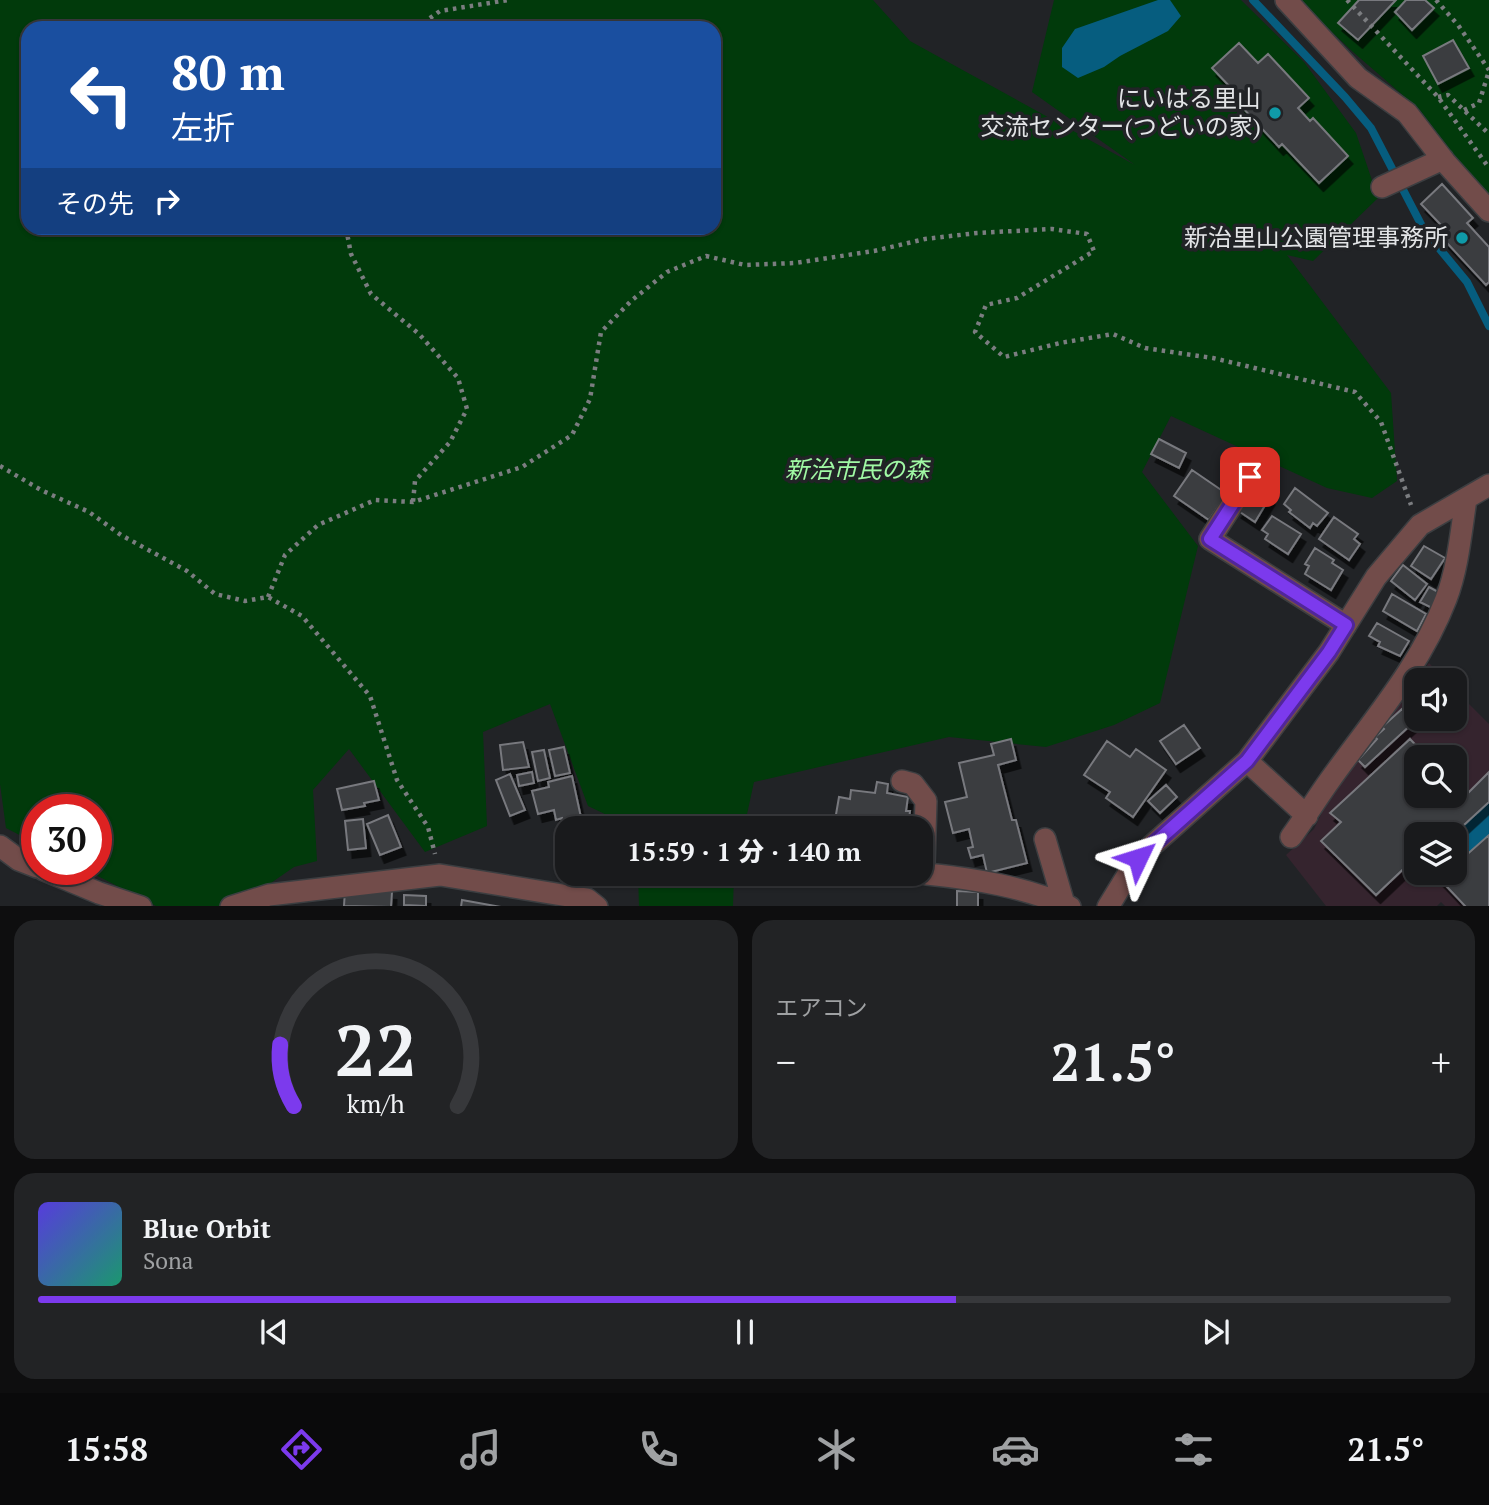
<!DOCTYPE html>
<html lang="ja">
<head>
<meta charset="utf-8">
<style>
	:root { --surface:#191a1c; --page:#222325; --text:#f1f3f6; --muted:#9fa1a3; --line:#37383b; --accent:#7c3aed }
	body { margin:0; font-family:"PT Serif","Noto Sans JP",serif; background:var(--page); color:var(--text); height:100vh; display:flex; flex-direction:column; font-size:26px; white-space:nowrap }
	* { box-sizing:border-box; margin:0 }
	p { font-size:23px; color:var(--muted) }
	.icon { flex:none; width:38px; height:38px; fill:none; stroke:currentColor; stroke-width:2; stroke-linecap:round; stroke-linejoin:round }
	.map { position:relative; height:906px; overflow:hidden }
	.sheet { display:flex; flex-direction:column; gap:14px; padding:14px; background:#0e0e0f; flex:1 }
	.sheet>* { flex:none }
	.guide { position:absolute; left:21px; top:21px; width:700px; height:214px; border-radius:21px; box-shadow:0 2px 5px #0004,0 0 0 2px var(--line); background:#1a4fa0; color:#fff; overflow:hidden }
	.tools { position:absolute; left:1404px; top:668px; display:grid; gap:14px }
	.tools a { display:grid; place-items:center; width:63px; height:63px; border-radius:14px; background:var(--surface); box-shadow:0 2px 5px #0004,0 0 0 2px var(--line); font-size:35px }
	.speed { position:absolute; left:21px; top:794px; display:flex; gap:14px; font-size:35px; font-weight:700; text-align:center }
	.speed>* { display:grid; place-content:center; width:91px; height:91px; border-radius:50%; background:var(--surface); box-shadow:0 2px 5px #0004,0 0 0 2px var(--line); line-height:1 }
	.speed .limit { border:10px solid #d22; background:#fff; color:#111 }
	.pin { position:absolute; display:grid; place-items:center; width:60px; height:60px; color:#fff; margin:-30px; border-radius:14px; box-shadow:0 4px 10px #0006 }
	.me { position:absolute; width:77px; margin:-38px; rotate:49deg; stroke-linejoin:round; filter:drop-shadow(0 0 5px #0008) }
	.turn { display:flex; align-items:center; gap:24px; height:147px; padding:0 35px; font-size:32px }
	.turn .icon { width:91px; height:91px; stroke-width:2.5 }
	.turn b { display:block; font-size:49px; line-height:60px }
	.then { display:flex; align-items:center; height:66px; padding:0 35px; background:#0003; gap:14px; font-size:26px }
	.big { font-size:52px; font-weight:800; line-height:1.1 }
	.sheet .tile { flex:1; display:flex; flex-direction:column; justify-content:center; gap:10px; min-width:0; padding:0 24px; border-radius:21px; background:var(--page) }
	.sheet .dial { align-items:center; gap:0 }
	.dial svg { height:182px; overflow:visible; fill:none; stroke:var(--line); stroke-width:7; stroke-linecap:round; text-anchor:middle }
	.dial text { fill:var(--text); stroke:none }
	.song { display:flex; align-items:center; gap:21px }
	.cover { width:84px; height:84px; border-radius:10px; background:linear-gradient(135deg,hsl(250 70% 55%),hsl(160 70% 35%)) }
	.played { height:7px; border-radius:4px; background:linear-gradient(90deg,var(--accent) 65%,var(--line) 65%) }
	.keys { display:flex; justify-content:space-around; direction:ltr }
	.heat { display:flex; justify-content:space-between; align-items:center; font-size:38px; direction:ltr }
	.sheet .tiles { flex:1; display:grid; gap:14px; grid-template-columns:1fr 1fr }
	.tile:last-child { grid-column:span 2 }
	.trip { position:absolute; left:555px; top:816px; width:378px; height:70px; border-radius:21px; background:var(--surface); box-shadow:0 2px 5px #0004,0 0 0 2px var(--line); font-weight:800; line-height:70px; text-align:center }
	.tabs { display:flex; height:112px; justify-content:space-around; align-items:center; background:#0a0a0b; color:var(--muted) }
	.tabs .icon { width:49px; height:49px }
	.tabs .selected { color:var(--accent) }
	.tabs b { font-size:32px; color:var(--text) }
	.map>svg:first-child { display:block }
</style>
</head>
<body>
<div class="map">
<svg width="1489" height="907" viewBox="0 0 1489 907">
	<defs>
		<filter id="shadow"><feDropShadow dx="4.5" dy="8" stdDeviation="0" flood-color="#0009"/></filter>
	</defs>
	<rect width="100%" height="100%" fill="#212326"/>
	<path fill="#35242e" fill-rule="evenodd" d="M 1429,663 L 1446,681 L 1416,681 L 1416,719 L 1454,719 L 1454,689 L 1489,724 L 1489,906 L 1445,906 L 1441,902 L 1436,907 L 1326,906 L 1286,855 L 1314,829 L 1335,786 L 1403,695 ZM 1416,758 L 1454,758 L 1454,796 L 1416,796 ZM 1416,835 L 1454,835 L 1454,873 L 1416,873 Z"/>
	<path fill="#013a0b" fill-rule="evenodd" d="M 0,0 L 873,0 L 910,41 L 1135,165 L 1032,92 L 1054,0 L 1241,0 L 1304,62 L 1356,133 L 1378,198 L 1313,261 L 1287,255 L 1391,393 L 1397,481 L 1372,498 L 1327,488 L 1171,416 L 1142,472 L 1198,546 L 1160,703 L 1114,725 L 1046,747 L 949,737 L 754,782 L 744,828 L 634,828 L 588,806 L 550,704 L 483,732 L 487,826 L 425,852 L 349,749 L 313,790 L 317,861 L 294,867 L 238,906 L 156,906 L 86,870 L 96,870 L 96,810 L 37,810 L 37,844 L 6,828 L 0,784 ZM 28,28 L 714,28 L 714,228 L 28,228 Z
		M 1298,0 L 1489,0 L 1489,195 L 1457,159 L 1420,110 L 1353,52 Z
		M 638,873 L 734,873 L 733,906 L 639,906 Z"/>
	<path fill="#065d7f" d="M 1158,0 L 1170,0 L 1181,16 L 1168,31 L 1120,56 L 1104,67 L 1078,78 L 1062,67 L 1062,48 L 1075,29 Z
		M 1489,802 L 1489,835 L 1454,866 L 1453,835 Z"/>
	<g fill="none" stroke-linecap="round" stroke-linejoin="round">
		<path stroke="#065d7f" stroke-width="8" d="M 1253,0 L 1345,97 L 1371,128 L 1424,230 L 1467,282 L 1489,326"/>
	</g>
	<path fill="#3a3c40" stroke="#78797e" stroke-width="2" filter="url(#shadow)" d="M 1359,0 L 1396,0 L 1358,40 L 1338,23 Z
		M 1406,0 L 1425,0 L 1434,8 L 1412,30 L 1395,12 Z
		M 1453,40 L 1469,68 L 1438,84 L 1423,56 Z
		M 1239,43 L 1258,63 L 1268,54 L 1309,98 L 1298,108 L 1310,121 L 1313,118 L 1348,156 L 1319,183 L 1282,144 L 1279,147 L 1229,93 L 1233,90 L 1212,68 Z
		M 1442,184 L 1473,218 L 1467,223 L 1489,247 L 1489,282 L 1486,285 L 1435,230 L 1441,225 L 1421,204 Z
		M 1159,439 L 1186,453 L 1179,468 L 1151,454 Z
		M 1192,470 L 1227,494 L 1209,520 L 1174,496 Z
		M 1253,487 L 1270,497 L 1255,522 L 1237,510 Z
		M 1295,488 L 1328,513 L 1317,526 L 1313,523 L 1310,528 L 1289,512 L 1291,510 L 1284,504 Z
		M 1272,516 L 1301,534 L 1288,554 L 1265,539 L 1268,534 L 1262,530 Z
		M 1334,517 L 1358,534 L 1354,539 L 1360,544 L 1349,560 L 1319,539 Z
		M 1424,546 L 1445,558 L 1431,579 L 1411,566 Z
		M 1315,548 L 1334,560 L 1332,563 L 1343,570 L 1331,590 L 1305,574 L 1309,566 L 1305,564 Z
		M 1403,565 L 1427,584 L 1415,600 L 1391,581 Z
		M 1429,587 L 1440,593 L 1432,608 L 1420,602 Z
		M 1392,594 L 1426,614 L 1417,631 L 1383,611 Z
		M 1377,623 L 1409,641 L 1400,656 L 1378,646 L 1380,642 L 1369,636 Z
		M 1402,709 L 1414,722 L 1365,767 L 1358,760 L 1377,739 L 1375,737 L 1384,729 L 1382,727 Z
		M 1184,725 L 1200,748 L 1176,764 L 1160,741 Z
		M 1011,739 L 1016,760 L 998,765 L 1012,820 L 1016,820 L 1027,863 L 987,873 L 983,855 L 971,858 L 968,848 L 973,847 L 969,829 L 953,833 L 945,802 L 967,797 L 959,763 L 994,755 L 991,744 Z
		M 1410,739 L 1428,758 L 1416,758 L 1416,796 L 1454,796 L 1454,785 L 1465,796 L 1489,772 L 1489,802 L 1453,835 L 1416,835 L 1416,857 L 1376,895 L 1321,841 L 1341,822 L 1330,813 Z
		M 1107,741 L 1130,757 L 1136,749 L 1166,770 L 1133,817 L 1106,798 L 1110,792 L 1084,775 Z
		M 523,742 L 529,767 L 503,770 L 500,745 Z
		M 564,747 L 570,773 L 555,776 L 549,750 Z
		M 544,750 L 550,778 L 538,781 L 532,752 Z
		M 532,772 L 534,783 L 519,786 L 517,775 Z
		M 510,774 L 525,810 L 510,816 L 496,780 Z
		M 572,776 L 582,822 L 563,826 L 562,818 L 556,820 L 554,810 L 538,814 L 532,791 L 549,787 L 548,782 Z
		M 374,781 L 379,800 L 364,803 L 365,806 L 342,810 L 337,789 Z
		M 877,782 L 888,784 L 887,793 L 908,797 L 906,811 L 910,811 L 908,828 L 834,826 L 839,797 L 850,799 L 851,790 L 875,793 Z
		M 1166,785 L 1177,797 L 1160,813 L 1148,801 Z
		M 388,815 L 401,847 L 380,855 L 367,824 Z
		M 363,819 L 366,848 L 348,850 L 345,821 Z
		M 1489,835 L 1489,907 L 1466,907 L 1434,873 L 1454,873 L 1454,866 Z
		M 345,890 L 392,892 L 391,907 L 344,906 Z
		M 957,891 L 978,892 L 978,907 L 957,907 Z
		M 404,895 L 426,896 L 426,906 L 404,905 Z
		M 462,900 L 501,907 L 461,907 Z"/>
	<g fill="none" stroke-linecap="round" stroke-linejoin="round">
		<g stroke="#3c3e41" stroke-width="24">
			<path id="minor" d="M 1286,0 L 1358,78 L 1407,113 L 1445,162 L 1489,211
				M 1382,187 L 1443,159
				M 1250,477 L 1210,539 L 1346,625
				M 1247,761 L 1307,816
				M 902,781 L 913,784 L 926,801 L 924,864 L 927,874 C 976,879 1025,887 1070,907
				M 1291,837 C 1305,818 1317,798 1330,780 C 1372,721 1420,667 1446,599 C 1458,568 1461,532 1466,499
				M 1045,839 L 1064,904
				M 0,846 L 19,860 L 37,867
				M 44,870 L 99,893 L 141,907
				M 231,907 L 269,895 L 440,875 L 587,899 L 597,907
				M 1108,907 L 1138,858 L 1247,761 L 1329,652 L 1376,577 L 1420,525 L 1489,485"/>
		</g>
		<path stroke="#7b7d80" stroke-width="4.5" stroke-dasharray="3.5 5" stroke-linecap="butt" d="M 1347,0 L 1438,97 L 1489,168
			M 1436,0 L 1458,25 L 1489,70
			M 416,28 L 440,11 L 508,0
			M 1438,97 L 1448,95 L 1489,134
			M 1464,110 L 1479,103 L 1489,71
			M 346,228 L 351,254 L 371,294 L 419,334 L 458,378 L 467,409 L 450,442 L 415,481 L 413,502
			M 0,466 L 41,490 L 89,512 L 121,535 L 187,571 L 215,594 L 245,601 L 268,597 L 302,616 L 370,696 L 397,780 L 428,827 L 435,854
			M 268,597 L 285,555 L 318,525 L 375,500 L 413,502 L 522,467 L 572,435 L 590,399 L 601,332 L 631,301 L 667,272 L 706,256 L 745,265 L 795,263 L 874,251 L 925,239 L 977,233 L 1052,229 L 1087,234 L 1094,251 L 1017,298 L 986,305 L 975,332 L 1004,357 L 1060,343 L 1113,334 L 1145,348 L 1213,358 L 1355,392 L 1381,422 L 1411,505"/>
		<use href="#minor" stroke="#724c4a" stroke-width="21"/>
	</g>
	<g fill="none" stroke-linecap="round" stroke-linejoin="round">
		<g stroke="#51269a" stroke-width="18">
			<path id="route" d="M 1138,858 L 1247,761 L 1329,652 L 1346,625 L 1210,539 L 1250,477"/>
		</g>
		<use href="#route" stroke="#7c3aed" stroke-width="12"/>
	</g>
	<g fill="#0f9aa8" stroke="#212326" stroke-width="2.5">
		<circle cx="1275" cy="113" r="7"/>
		<circle cx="1462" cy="238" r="7"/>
	</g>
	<g text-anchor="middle" stroke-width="7" stroke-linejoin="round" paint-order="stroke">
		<g font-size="24" fill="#e2e4e6" stroke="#212326" text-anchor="end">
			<text x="1261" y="107">にいはる里山<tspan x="1261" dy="28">交流センター(つどいの家)</tspan></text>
			<text x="1448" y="246">新治里山公園管理事務所</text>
		</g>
		<g font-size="24" font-style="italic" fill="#a0f9a4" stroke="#212326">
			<text x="857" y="478">新治市民の森</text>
		</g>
	</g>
</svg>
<div class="tools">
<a><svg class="icon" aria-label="sound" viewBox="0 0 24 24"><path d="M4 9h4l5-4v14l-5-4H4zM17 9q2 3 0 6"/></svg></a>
<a><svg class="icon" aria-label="search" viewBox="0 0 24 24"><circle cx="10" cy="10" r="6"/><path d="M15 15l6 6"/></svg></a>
<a><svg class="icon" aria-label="layers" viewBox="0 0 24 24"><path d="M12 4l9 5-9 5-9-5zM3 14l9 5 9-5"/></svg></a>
</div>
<div class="speed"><div class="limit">30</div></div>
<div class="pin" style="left:1250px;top:477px;background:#d93025"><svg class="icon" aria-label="arrive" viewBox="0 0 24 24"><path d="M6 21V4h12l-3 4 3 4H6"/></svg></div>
<svg class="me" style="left:1138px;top:858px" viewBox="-20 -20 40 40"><path d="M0-17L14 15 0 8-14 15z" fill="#7c3aed" stroke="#fff" stroke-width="4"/></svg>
<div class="trip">15:59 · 1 分 · 140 m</div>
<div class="guide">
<div class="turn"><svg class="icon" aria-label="left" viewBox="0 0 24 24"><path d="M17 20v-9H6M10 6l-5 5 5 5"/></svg><div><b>80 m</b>左折</div></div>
<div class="then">その先<svg class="icon" aria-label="right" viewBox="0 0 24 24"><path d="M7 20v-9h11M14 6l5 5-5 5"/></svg></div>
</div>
</div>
<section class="sheet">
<div class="tiles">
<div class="tile dial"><svg viewBox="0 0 100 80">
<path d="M14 69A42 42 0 1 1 86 69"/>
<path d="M14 69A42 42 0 0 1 8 42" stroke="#7c3aed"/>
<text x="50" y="56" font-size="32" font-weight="700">22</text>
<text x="50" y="72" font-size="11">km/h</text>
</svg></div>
<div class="tile"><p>エアコン</p>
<div class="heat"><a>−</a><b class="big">21.5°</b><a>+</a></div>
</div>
<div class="tile">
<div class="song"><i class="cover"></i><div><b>Blue Orbit</b><p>Sona</p></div></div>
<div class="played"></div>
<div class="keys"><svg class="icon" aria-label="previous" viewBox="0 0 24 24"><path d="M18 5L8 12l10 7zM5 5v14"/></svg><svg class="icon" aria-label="pause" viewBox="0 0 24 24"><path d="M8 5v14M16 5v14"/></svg><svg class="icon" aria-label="next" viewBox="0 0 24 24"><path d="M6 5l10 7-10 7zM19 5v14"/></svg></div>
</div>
</div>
</section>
<nav class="tabs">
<b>15:58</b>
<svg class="icon selected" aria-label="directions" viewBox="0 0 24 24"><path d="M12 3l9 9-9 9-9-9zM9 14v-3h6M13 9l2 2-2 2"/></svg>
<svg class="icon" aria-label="music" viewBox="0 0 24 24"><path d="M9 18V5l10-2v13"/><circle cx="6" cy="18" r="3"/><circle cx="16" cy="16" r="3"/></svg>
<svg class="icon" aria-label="phone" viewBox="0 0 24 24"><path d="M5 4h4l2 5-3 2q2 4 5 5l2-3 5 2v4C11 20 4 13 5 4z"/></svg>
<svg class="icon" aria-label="climate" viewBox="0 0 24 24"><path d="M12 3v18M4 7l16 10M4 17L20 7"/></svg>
<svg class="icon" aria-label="car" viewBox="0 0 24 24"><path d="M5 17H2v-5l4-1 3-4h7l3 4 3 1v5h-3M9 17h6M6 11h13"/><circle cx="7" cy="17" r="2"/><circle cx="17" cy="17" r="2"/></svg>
<svg class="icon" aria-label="filters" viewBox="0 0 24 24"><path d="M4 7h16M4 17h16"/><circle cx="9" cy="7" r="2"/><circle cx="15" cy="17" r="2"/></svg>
<b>21.5°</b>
</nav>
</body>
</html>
